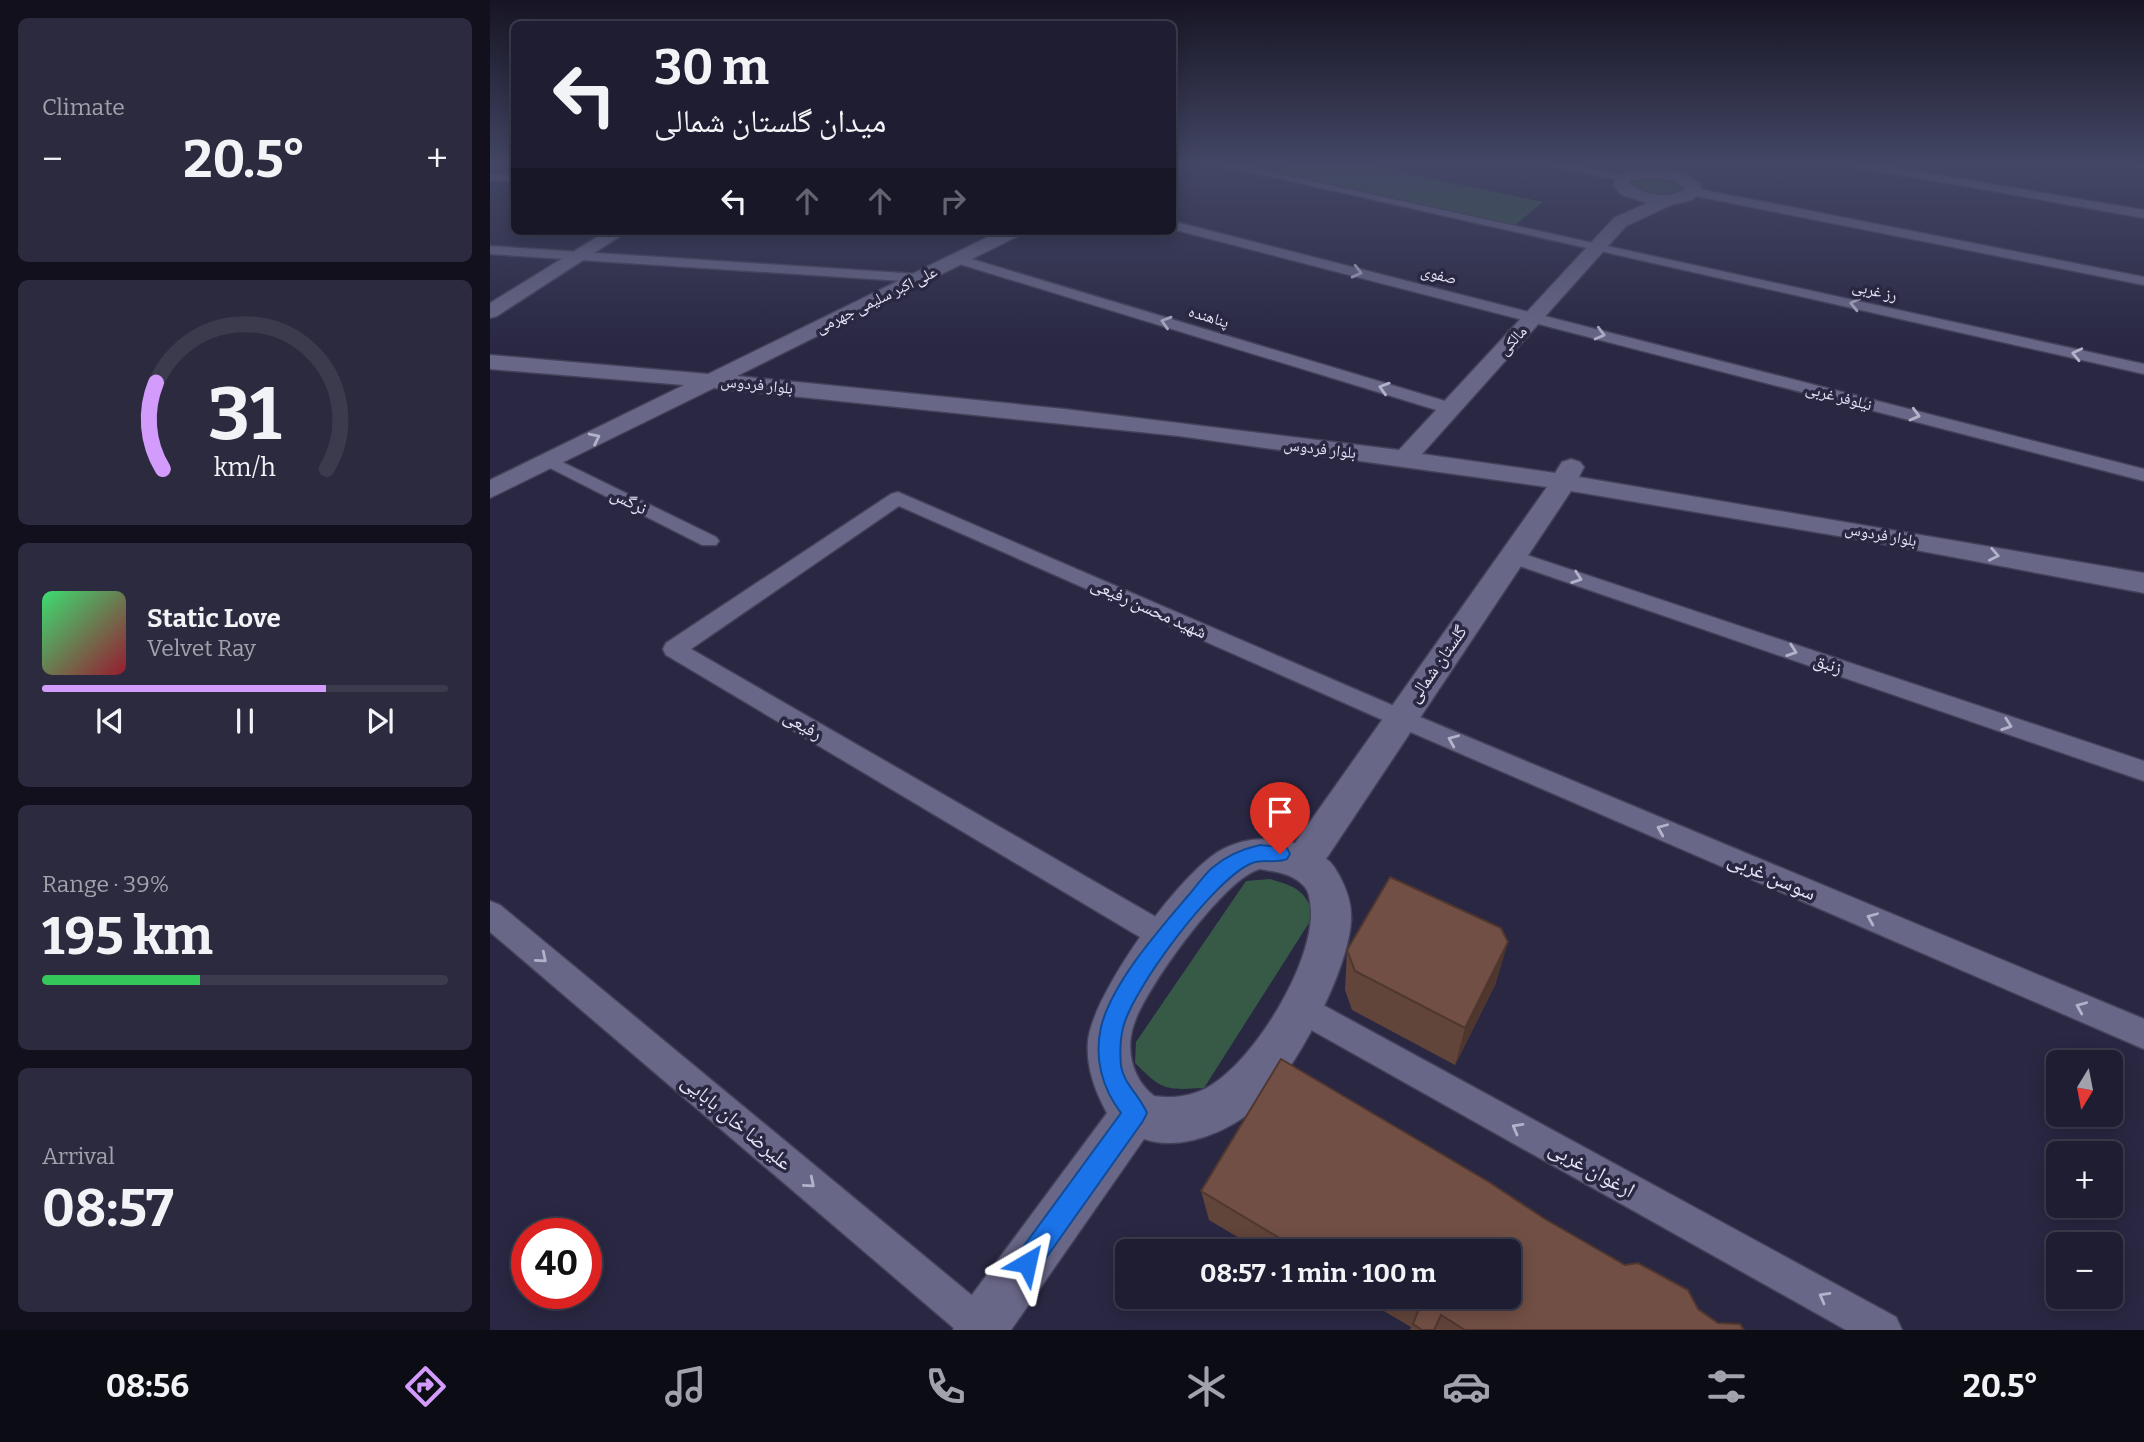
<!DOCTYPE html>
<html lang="en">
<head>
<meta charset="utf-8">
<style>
	:root { --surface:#1f1d32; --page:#2c2a3e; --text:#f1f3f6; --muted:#a1a2ac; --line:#3c3b4d; --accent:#d39cfc }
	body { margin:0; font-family:Bitter,"Noto Naskh Arabic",serif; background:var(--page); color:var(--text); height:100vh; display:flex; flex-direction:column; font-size:26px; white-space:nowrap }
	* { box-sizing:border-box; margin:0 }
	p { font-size:23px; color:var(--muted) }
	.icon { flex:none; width:38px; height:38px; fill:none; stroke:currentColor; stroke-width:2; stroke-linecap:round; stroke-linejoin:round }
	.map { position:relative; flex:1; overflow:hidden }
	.side { display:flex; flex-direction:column; gap:18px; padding:18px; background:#11101c; width:490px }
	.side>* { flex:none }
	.hud { position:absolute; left:21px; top:21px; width:665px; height:214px; border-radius:10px; box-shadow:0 4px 18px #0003,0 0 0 2px var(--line); background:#1f1d32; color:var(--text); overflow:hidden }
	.needle { width:46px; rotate:190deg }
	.buttons { position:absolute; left:1556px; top:1050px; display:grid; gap:14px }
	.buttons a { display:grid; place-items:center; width:77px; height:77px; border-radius:10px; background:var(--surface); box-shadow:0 4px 18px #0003,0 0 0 2px var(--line); font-size:35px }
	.speed { position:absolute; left:21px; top:1218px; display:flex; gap:14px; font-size:35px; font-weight:700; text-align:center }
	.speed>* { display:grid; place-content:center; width:91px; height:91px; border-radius:50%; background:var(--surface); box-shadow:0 4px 18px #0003,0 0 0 2px var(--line); line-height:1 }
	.speed .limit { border:10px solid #d22; background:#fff; color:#111 }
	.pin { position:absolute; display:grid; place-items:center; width:60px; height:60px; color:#fff; margin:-72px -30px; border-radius:50% 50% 50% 0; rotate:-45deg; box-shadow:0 0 7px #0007 }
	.pin .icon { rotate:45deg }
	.me { position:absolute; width:77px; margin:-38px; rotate:36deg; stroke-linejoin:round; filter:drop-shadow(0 0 5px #0008) }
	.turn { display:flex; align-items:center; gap:24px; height:147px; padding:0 28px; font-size:32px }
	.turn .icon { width:91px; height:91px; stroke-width:2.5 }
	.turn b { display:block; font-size:49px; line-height:60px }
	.lanes { display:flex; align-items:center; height:66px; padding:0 28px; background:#0003; justify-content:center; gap:35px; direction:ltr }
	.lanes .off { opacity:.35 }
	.big { font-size:52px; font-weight:700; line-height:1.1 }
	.side .widget { flex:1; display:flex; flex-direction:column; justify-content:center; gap:10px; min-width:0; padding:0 24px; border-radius:10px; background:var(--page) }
	.side .dial { align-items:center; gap:0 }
	.dial svg { height:182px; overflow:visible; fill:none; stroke:var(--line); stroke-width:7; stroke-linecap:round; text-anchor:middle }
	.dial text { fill:var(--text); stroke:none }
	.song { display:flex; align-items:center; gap:21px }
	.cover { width:84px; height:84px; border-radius:10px; background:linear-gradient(135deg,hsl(140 70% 55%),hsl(350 70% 35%)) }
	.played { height:7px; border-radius:4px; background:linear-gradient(90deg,var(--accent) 70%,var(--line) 70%) }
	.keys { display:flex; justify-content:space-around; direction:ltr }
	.heat { display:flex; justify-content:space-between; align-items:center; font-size:38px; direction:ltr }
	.charge { height:10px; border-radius:5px; background:linear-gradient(90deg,#34c759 39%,var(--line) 0) }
	.trip { position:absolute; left:625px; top:1239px; width:406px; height:70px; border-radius:10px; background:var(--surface); box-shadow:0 4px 18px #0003,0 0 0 2px var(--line); font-weight:700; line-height:70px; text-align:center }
	.menu { display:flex; height:112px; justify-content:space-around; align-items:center; background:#0c0c14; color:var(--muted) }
	.menu .icon { width:49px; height:49px }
	.menu .active { color:var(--accent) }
	.menu b { font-size:32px; color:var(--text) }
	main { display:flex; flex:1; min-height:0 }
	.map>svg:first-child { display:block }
</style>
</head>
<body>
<main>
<section class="side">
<div class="widget"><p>Climate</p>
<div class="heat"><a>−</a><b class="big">20.5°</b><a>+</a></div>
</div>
<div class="widget dial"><svg viewBox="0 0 100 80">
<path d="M14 69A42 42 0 1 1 86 69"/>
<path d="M14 69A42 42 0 0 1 11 31" stroke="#d39cfc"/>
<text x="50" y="56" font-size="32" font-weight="700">31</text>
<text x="50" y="72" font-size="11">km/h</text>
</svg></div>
<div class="widget">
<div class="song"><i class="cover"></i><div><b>Static Love</b><p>Velvet Ray</p></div></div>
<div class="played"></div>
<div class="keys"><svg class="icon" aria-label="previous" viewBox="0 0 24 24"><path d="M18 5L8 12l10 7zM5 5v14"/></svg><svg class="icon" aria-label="pause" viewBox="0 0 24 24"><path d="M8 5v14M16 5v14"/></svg><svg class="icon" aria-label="next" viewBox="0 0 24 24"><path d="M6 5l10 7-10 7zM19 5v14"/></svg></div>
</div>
<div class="widget"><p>Range · 39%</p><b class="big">195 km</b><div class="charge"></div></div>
<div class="widget"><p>Arrival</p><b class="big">08:57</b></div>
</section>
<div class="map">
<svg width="1654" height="1330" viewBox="0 0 1654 1330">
	<rect width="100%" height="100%" fill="#292742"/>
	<path fill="#375a47" d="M 802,164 L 873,164 L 1053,202 L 1025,225 L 787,173 Z
		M 1170,177 L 1185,181 L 1193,189 C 1179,199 1153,197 1142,184 L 1147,178 Z
		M 780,879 C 806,887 814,889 824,915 L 714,1088 C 675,1090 673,1091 645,1063 L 646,1042 L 756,881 Z"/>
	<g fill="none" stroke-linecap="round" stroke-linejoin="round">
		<g stroke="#44425a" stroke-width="3">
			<path id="street" d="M 725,164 L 744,164 L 1654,364 L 1654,374 Z
				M 1053,164 L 1075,164 L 1133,175 L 1139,178 L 1133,181 Z
				M 1360,164 L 1383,164 L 1654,210 L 1654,218 L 1366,167 Z
				M 1643,164 L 1654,164 L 1654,167 L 1645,166 Z
				M 0,174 L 24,175 L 24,181 L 0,180 Z
				M 1204,188 L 1654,277 L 1654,285 L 1200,195 L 1200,189 Z
				M 682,221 L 1654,469 L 1654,481 L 682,229 Z
				M 0,246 L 428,274 L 435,278 L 428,282 L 0,254 Z
				M 468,255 L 965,404 L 967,408 L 959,413 L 953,412 L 463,262 L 463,256 Z
				M 60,456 L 226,537 L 229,541 L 226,545 L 212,545 L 54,465 L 51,461 L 54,457 Z
				M 408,492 L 918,712 L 1654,1019 L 1654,1049 L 902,724 L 409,506 L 201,649 L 685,928 L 689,937 L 685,946 L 675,950 L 665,946 L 176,655 L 173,649 L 176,643 L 401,494 Z
				M 1022,550 L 1654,761 L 1654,781 L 1015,561 L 1012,556 L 1015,551 Z
				M 0,901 L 10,905 L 508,1317 L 514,1330 L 466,1330 L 0,932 Z
				M 811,993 L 1406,1317 L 1412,1330 L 1356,1330 L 800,1018 L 796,1008 L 800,998 Z"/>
		</g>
		<g stroke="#44425a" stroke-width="3">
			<path id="secondary" d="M 1155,168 L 1194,173 L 1211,185 L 1212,192 L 1202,200 L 1181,205 L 1136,226 L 932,454 L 1065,473 L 1072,462 L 1081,459 L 1090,462 L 1094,467 L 1089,477 L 1654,573 L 1654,593 L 1378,541 L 1081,491 L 836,859 C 843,863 845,869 849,875 C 857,890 862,904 861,921 C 858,972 805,1072 768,1106 C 741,1131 691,1152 654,1139 L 521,1330 L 463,1330 L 470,1311 L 617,1113 C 605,1091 596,1067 598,1042 C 601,996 691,870 733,849 C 760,836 776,838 805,843 L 1057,487 L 689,436 L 224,388 L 0,498 L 0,480 L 194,385 L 0,369 L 0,355 L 218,374 L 510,231 L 533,231 L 530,235 L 247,376 L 574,409 L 909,450 L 1124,218 L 1157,203 L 1132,195 L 1123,186 L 1127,175 ZM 1155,178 L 1183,180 L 1196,189 C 1178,199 1156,196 1140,184 L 1140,181 ZM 770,869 C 785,872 802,873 814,886 C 820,892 820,902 821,911 C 823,964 765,1059 720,1086 C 704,1096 682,1099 664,1096 C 642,1079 635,1050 644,1024 C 655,989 735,877 770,869 Z
				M 117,231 L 138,231 L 7,316 L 0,318 L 0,303 Z"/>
		</g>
		<use href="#street" fill="#696787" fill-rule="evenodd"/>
		<use href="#secondary" fill="#696787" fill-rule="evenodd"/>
	</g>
	<path fill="#61443a" d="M 857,950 L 1006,983 L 965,1065 L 862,1010 L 855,990 Z
		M 711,1191 L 1055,1219 L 1208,1309 L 1228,1323 L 1254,1330 L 920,1330 L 921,1327 L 870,1297 L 1018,1297 L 1018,1251 L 771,1251 L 719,1220 Z"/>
	<path fill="#4f3730" d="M 1018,942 L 1006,983 L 965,1065 L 975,1028 Z"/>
	<path fill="#714f44" stroke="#4f3730" stroke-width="2" d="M 900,877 L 1011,928 L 1018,942 L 975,1028 L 865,971 L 857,950 Z
		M 791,1059 L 999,1182 L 1055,1219 L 1135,1265 L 1148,1263 L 1198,1290 L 1208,1309 L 1228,1323 L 1250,1324 L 1254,1330 L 975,1330 L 951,1315 L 944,1330 L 932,1330 L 923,1324 L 930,1306 L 915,1297 L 1018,1297 L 1018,1251 L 811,1251 L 711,1191 Z"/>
	<defs><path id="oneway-chevron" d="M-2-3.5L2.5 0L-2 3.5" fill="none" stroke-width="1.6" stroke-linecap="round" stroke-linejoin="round" transform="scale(1.75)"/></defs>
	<g stroke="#b3b2ca">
		<use href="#oneway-chevron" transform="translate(867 272) rotate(14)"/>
		<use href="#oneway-chevron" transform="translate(1365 304) rotate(-167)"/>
		<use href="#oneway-chevron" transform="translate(676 322) rotate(-163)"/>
		<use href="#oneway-chevron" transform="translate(1110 334) rotate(15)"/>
		<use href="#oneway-chevron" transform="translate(1587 354) rotate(-167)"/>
		<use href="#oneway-chevron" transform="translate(894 388) rotate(-163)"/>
		<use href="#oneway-chevron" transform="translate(1425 415) rotate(15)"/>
		<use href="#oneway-chevron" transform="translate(105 438) rotate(-26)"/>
		<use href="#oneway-chevron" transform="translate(1504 555) rotate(11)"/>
		<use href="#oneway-chevron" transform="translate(1087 578) rotate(19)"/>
		<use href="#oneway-chevron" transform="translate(1302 651) rotate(19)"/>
		<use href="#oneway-chevron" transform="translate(1517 725) rotate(19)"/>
		<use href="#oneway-chevron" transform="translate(963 740) rotate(-157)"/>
		<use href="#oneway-chevron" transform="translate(1172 829) rotate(-157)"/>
		<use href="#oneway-chevron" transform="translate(1382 918) rotate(-157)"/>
		<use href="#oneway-chevron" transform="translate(52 958) rotate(40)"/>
		<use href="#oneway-chevron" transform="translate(1591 1007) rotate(-157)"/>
		<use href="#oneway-chevron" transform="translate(1027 1128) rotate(-151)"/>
		<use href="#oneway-chevron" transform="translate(320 1183) rotate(40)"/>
		<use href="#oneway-chevron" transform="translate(1334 1297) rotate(-151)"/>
	</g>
	<linearGradient id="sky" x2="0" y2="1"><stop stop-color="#171524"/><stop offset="0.47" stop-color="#434765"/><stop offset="1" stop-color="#434765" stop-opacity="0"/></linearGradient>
	<rect width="1654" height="350" fill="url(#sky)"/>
	<path fill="#1a73e8" stroke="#114b97" stroke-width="2" d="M 770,845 L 797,848 L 800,854 L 797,859 C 785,864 772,858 760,864 C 724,880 642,989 633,1028 C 630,1040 630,1054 631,1066 C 634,1084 650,1096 657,1113 L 653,1121 L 546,1272 L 537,1276 L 528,1272 L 525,1263 L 528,1254 L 631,1113 C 612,1088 604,1058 611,1027 C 622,983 668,931 697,897 C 705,888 713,876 722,868 C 736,856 752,849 770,845 Z"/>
	<g text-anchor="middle" stroke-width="7" stroke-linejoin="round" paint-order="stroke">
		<g font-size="16" fill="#e4e4f7" stroke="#292742">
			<text transform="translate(949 274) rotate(14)" y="6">صفوی</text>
			<text transform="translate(1385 290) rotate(13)" y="6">رز غربی</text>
			<text transform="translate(386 299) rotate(-26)" y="6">علی اکبر سلیمی جهرمی</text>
			<text transform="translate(719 316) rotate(17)" y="6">پناهنده</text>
			<text transform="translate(1022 340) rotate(-47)" y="6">مالکی</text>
			<text transform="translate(267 384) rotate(6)" y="6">بلوار فردوس</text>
			<text transform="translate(1349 396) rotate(15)" y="6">نیلوفر غربی</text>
			<text transform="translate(830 448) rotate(7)" y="6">بلوار فردوس</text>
			<text transform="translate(1391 534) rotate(10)" y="6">بلوار فردوس</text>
		</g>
		<g font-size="18" fill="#e4e4f7" stroke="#292742">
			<text transform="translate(139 501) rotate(27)" y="6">نرگس</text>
			<text transform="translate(659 608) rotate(24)" y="6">شهید محسن رفیعی</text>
			<text transform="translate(947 664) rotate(-55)" y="6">گلستان شمالی</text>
			<text transform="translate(1338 664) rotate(19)" y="6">زنبق</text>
			<text transform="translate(313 725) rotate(30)" y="6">رفیعی</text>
		</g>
		<g font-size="21" fill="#e4e4f7" stroke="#292742">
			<text transform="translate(1282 876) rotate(23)" y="7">سوسن غربی</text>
			<text transform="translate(247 1122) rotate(40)" y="7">علیرضا خان بابایی</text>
			<text transform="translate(1102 1169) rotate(29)" y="7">ارغوان غربی</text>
		</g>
	</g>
</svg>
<div class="buttons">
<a><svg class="needle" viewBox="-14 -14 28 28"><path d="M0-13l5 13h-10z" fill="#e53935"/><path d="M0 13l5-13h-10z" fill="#a1a2ac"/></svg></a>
<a>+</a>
<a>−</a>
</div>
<div class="speed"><div class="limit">40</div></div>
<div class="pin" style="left:790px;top:854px;background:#d93025"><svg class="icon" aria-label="arrive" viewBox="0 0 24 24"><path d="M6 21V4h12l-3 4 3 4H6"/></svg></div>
<svg class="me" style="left:537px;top:1263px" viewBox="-20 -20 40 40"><path d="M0-17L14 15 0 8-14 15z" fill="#1a73e8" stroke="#fff" stroke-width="4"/></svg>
<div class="trip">08:57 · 1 min · 100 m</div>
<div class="hud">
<div class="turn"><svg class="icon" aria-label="left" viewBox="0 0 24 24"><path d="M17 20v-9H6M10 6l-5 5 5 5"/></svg><div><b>30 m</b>میدان گلستان شمالی</div></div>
<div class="lanes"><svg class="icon" aria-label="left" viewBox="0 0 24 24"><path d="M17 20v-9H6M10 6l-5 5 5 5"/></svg><svg class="icon off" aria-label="ahead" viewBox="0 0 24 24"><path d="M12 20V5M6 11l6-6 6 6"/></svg><svg class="icon off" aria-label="ahead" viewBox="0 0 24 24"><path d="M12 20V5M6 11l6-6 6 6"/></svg><svg class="icon off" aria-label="right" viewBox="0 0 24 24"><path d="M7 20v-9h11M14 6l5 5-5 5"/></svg></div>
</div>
</div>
</main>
<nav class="menu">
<b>08:56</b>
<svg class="icon active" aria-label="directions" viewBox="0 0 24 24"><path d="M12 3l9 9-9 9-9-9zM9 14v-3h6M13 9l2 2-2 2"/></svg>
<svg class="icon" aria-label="music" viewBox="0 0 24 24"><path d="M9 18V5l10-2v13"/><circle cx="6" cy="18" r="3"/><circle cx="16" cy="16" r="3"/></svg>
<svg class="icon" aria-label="phone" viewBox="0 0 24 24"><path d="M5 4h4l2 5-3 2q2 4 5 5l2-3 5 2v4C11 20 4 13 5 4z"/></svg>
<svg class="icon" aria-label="climate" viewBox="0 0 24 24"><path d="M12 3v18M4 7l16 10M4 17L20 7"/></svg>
<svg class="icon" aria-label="car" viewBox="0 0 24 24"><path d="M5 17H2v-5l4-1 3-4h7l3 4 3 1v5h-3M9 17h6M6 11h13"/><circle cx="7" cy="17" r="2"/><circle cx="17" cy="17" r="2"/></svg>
<svg class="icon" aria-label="filters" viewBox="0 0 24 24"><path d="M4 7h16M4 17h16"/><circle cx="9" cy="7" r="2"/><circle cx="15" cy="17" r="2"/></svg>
<b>20.5°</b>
</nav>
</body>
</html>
